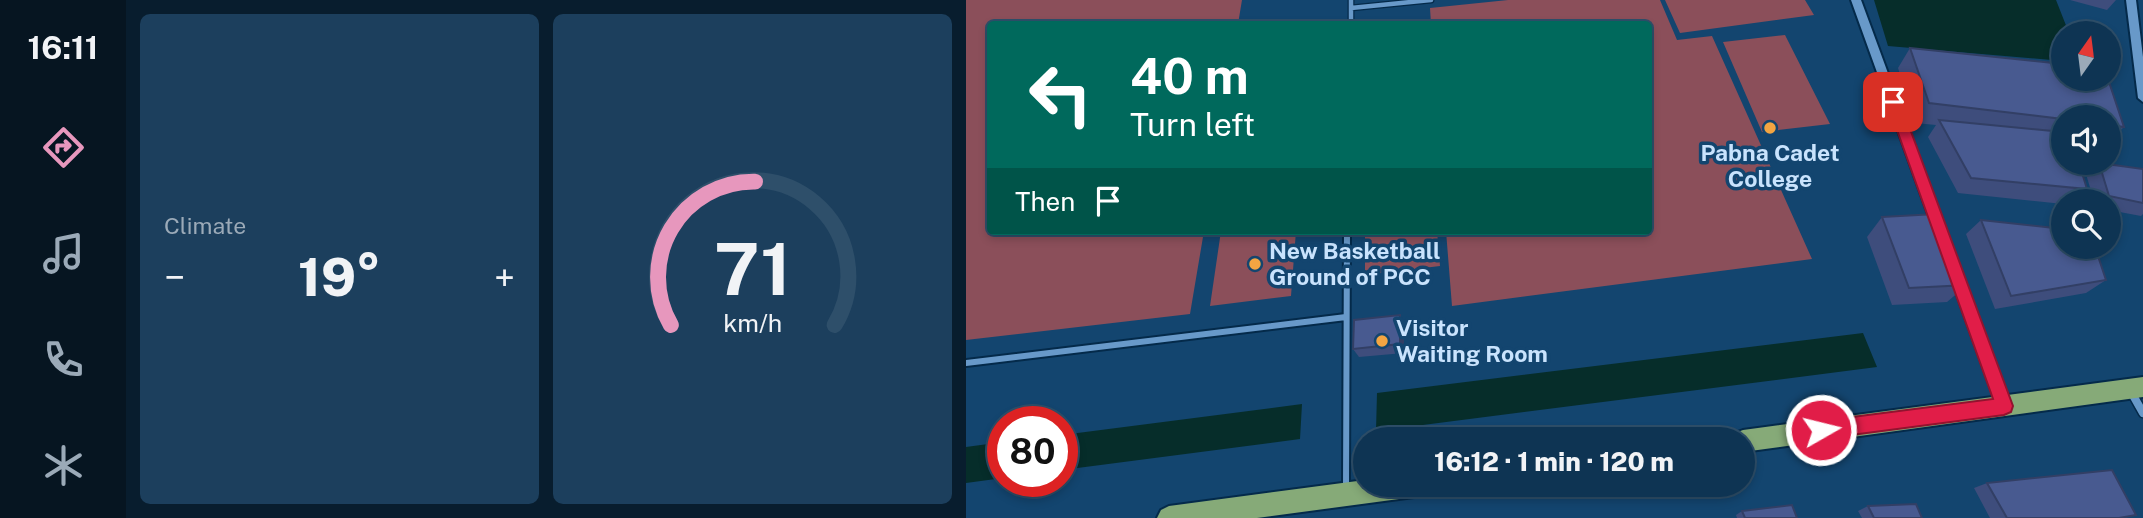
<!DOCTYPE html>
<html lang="en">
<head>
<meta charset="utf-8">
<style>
	:root { --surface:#0e3453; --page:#1c3f5d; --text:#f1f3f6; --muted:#9baab8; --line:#2e4f6a; --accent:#e797bd }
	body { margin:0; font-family:"Public Sans",sans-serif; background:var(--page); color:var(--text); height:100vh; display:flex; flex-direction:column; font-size:26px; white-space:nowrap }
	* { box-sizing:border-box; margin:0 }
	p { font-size:23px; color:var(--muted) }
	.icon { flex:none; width:38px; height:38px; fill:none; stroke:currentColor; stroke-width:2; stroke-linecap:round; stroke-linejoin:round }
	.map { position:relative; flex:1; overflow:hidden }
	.side { display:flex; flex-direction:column; gap:14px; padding:14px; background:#081d2e; width:840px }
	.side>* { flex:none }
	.hud { position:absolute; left:21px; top:21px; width:665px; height:214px; border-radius:7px; box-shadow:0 4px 10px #0003,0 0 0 2px var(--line); background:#00695c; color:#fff; overflow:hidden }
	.needle { width:46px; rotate:14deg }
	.buttons { position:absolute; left:1085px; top:21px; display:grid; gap:14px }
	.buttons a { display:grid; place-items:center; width:70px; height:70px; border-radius:50%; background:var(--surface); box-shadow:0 4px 10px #0003,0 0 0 2px var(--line); font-size:35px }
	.speed { position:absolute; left:21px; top:406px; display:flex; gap:14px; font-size:35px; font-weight:700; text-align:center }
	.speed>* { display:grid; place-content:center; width:91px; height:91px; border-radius:50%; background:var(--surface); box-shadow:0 4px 10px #0003,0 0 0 2px var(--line); line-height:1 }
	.speed .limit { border:10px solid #d22; background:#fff; color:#111 }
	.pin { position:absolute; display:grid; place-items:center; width:60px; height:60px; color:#fff; margin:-30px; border-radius:14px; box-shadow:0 4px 10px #0006 }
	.me { position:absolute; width:77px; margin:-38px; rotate:82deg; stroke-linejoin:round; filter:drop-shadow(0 0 5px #0008) }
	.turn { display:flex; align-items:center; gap:24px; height:147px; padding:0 28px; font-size:32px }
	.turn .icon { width:91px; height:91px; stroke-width:2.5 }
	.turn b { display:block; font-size:49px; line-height:60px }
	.then { display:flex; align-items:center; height:66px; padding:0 28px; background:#0003; gap:14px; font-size:26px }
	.big { font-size:52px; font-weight:800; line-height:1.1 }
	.side .tile { flex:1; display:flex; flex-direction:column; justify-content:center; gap:10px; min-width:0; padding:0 24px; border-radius:10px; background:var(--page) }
	.side .dial { align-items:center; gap:0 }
	.dial svg { height:182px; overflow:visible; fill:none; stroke:var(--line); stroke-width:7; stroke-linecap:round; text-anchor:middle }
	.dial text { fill:var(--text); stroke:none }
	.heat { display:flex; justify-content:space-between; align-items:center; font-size:38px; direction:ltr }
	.side .tiles { flex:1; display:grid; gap:14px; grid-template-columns:repeat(2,1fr) }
	.trip { position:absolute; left:387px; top:427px; width:402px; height:70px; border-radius:35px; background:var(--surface); box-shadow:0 4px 10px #0003,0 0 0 2px var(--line); font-weight:800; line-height:70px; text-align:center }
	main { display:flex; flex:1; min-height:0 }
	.tabs { display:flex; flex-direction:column; width:126px; justify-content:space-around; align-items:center; background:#061521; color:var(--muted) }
	.tabs .icon { width:49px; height:49px }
	.tabs .selected { color:var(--accent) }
	.tabs b { font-size:32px; color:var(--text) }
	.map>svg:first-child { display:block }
</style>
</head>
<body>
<main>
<nav class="tabs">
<b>16:11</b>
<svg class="icon selected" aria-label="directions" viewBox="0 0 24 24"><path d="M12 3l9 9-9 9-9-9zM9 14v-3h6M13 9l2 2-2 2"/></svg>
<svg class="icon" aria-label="music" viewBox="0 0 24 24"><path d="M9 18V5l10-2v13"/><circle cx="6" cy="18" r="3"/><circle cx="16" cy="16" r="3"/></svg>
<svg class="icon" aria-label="phone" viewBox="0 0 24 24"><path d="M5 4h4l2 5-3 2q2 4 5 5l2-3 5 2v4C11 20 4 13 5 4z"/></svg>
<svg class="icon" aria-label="climate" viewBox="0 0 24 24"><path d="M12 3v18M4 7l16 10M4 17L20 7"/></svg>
</nav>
<section class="side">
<div class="tiles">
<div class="tile"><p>Climate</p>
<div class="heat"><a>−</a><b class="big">19°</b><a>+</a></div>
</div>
<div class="tile dial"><svg viewBox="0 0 100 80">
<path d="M14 69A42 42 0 1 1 86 69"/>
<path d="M14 69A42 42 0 0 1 51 6" stroke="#e797bd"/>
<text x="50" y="56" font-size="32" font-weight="700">71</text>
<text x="50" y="72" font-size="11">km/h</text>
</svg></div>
</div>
</section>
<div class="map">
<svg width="1177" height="518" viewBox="0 0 1177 518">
	<rect width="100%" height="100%" fill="#13456f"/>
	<path fill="#8b4f5a" d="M 0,0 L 276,0 L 272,24 L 24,24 L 24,231 L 238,231 L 224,314 L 0,340 Z
		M 542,0 L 694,0 L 711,40 L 746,36 L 846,259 L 486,306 L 480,231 L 682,231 L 682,24 L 465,24 L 464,8 Z
		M 699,0 L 839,0 L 848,15 L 714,33 Z
		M 819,35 L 864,124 L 796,132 L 757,42 Z
		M 255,231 L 330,231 L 325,296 L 244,306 Z
		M 399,231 L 471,231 L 474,266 L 399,275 Z"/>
	<path fill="#062d2a" d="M 908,0 L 1090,0 L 1103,33 L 1097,33 L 1097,61 L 922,46 Z
		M 897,333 L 911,367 L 410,431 L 411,393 Z
		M 336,404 L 334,439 L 96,470 L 96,435 Z
		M 37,442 L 37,478 L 0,483 L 0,447 Z"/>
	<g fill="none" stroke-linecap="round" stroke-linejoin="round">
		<g stroke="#042a4a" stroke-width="7">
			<path id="service-far1" d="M 385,0 L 385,24
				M 385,8 L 465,0"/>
		</g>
		<g stroke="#042a4a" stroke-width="10">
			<path id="service" d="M 0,363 L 380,317
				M 380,487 L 381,231"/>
		</g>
		<g stroke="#042a4a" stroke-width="11">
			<path id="minor" d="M 1164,390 L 1177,413"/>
		</g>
		<g stroke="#042a4a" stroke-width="4">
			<path id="tertiary" d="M 885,0 L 895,0 L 979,228 L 977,232 L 969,232 L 967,228 Z
				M 1160,0 L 1170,0 L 1177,57 L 1177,102 L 1172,98 Z
				M 990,270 L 994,271 L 996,275 L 1045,406 L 1043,411 L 1038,413 L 1033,411 L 1031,406 L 984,275 L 986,271 Z"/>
		</g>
		<g stroke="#042a4a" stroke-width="4">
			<path id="trunk" d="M 1177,377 L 1177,397 L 777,452 L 777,439 L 766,439 L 769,433 L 777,430 Z
				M 399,480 L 399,485 L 460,485 L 456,493 L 448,497 L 291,518 L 191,518 L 195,510 L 203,506 Z"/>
		</g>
		<use href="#service-far1" stroke="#6899c9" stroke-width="4.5"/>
		<use href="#service" stroke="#6899c9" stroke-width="6"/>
		<use href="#minor" stroke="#6899c9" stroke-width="8"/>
		<use href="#tertiary" fill="#6899c9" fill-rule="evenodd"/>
		<use href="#trunk" fill="#86aa78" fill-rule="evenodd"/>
	</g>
	<path fill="#3e4d7c" d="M 1104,0 L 1150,0 L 1141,10 Z
		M 944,48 L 1097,64 L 1097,79 L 1142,79 L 1158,127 L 1143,141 L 1143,117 L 1097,117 L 1097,163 L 1113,163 L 1121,189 L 1107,201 L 1097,201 L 1097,204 L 992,193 L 962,137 L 970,125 L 949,123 L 932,68 Z
		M 1132,163 L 1177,169 L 1177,214 L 1175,216 L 1143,210 L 1143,201 L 1128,201 L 1120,174 Z
		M 916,217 L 1001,285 L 981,302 L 926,305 L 901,237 Z
		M 1015,220 L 1140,280 L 1120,293 L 1029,309 L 1000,234 Z
		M 434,315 L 438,324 L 438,353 L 393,357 L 387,349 Z
		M 1021,483 L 1170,515 L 1158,518 L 1024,518 L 1008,488 Z
		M 902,506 L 956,518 L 896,518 L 892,511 Z
		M 776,511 L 831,518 L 771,518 L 770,515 Z"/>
	<path fill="#323f65" d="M 434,315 L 438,324 L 438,353 L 434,344 Z"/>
	<path fill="#485a90" stroke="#323f65" stroke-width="2" d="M 944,48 L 1097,64 L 1097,79 L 1142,79 L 1158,127 L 1143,125 L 1143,117 L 1097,117 L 1097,119 L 963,103 Z
		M 973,120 L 1097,132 L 1097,163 L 1113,163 L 1121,189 L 1005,178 Z
		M 1133,163 L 1177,169 L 1177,203 L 1143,196 Z
		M 970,214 L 1001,285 L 943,288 L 916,217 Z
		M 1015,220 L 1097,229 L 1097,247 L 1129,247 L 1140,280 L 1045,296 Z
		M 434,315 L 434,344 L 387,349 L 388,320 Z
		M 1146,470 L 1170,515 L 1153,518 L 1041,518 L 1021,483 Z
		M 950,504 L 956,518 L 908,518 L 902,506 Z
		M 826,505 L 831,518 L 779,518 L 776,511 Z"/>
	<path fill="#e11d48" stroke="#92132f" stroke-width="2" d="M 927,97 L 934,102 L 1047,406 L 1045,412 L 1038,415 L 855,439 L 849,437 L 846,430 L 849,424 L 855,421 L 1027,399 L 921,102 Z"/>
	<g fill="#f3a542" stroke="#13456f" stroke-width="2.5">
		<circle cx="804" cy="128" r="7"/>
		<circle cx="289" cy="264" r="7"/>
		<circle cx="416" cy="341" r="7"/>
	</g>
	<g text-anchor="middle" stroke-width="7" stroke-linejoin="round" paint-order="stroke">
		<g font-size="23" font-weight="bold" fill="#c9e3fd" stroke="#13456f" text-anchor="start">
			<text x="804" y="161" text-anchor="middle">Pabna Cadet<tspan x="804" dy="26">College</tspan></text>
			<text x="303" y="259">New Basketball<tspan x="303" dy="26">Ground of PCC</tspan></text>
			<text x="430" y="336">Visitor<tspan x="430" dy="26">Waiting Room</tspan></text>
		</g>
	</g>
</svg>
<div class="buttons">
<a><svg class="needle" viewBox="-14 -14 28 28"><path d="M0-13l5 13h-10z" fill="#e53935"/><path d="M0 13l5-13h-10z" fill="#9baab8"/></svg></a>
<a><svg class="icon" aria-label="sound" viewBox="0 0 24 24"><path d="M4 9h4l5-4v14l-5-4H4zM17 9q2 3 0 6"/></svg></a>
<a><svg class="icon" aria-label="search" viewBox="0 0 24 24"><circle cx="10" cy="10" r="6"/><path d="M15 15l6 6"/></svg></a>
</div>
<div class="speed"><div class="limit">80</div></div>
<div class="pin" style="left:927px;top:102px;background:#d93025"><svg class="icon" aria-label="arrive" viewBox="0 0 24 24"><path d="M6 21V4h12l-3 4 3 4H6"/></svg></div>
<svg class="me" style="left:855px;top:430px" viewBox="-20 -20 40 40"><circle r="17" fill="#e11d48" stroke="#fff" stroke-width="3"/><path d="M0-11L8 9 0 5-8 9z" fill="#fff"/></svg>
<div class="trip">16:12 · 1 min · 120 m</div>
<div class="hud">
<div class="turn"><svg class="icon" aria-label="left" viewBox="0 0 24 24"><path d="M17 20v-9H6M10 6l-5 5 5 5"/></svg><div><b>40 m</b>Turn left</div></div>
<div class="then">Then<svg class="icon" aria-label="arrive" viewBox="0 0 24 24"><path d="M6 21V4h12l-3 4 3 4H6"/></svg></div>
</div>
</div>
</main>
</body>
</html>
